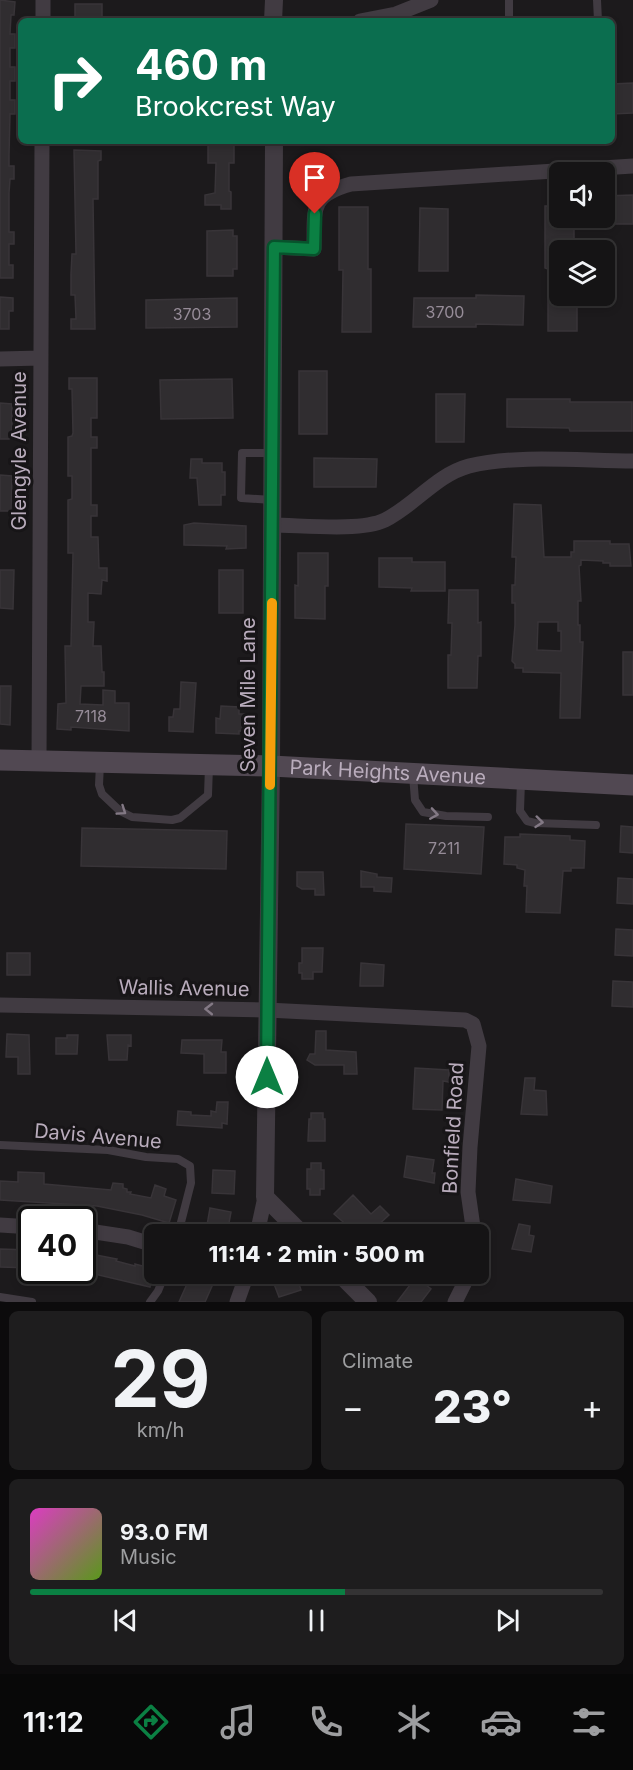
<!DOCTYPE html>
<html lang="en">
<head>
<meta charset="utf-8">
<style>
	:root { --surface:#151415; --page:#1e1d1e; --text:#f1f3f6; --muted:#9d9ea0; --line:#343334; --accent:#0b8043 }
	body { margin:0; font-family:Inter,sans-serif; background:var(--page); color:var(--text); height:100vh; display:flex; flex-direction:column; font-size:22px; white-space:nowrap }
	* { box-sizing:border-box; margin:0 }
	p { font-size:20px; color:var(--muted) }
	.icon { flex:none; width:33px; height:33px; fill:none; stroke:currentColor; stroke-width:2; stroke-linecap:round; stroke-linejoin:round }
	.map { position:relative; height:1302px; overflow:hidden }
	.drawer { display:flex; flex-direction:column; gap:9px; padding:9px; background:#0c0b0c; flex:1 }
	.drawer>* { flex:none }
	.banner { position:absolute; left:18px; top:18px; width:597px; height:126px; border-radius:9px; box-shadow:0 3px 9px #0003,0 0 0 2px var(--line); background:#0b6e4f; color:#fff; overflow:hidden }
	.controls { position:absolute; left:549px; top:162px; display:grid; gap:12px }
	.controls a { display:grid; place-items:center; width:66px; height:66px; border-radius:9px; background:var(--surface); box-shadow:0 3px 9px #0003,0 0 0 2px var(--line); font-size:30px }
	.speed { position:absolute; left:18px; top:1206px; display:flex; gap:12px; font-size:30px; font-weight:700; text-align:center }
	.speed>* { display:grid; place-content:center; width:78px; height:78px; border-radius:50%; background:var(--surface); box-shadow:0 3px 9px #0003,0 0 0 2px var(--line); line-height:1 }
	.speed .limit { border:3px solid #111; border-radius:9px; background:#fff; color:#111 }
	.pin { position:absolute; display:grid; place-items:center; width:51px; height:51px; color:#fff; margin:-62px -26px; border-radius:50% 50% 50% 0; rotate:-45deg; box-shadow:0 0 6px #0007 }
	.pin .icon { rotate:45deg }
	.me { position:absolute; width:66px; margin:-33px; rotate:0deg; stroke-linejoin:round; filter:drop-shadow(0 0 4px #0008) }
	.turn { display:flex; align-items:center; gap:21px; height:126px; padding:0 18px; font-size:27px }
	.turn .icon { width:78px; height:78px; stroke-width:2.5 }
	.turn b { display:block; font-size:42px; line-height:51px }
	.big { font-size:45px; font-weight:800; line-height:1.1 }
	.drawer .tile { flex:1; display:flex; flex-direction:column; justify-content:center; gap:9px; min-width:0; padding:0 21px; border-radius:9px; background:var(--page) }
	.drawer .dial { align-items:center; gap:0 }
	.dial b { font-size:78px; line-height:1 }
	.song { display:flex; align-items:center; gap:18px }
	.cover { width:72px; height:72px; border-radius:9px; background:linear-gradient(135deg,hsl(310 70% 55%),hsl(90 70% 35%)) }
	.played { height:6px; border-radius:3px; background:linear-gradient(90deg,var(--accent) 55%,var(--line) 55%) }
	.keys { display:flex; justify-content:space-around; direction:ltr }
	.heat { display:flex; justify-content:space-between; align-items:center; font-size:33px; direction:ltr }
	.drawer .tiles { flex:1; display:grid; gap:9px; grid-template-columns:1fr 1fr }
	.tile:last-child { grid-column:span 2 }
	.trip { position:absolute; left:144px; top:1224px; width:345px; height:60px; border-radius:9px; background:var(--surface); box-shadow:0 3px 9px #0003,0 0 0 2px var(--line); font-weight:800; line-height:60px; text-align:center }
	.tab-bar { display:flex; height:96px; justify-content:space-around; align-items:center; background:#080808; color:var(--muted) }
	.tab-bar .icon { width:42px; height:42px }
	.tab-bar .current { color:var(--accent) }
	.tab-bar b { font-size:27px; color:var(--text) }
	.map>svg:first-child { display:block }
</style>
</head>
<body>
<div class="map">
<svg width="633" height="1302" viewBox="0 0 633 1302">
	<rect width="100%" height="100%" fill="#1c1a1c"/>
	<path fill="#302d30" stroke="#383438" stroke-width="1.5" fill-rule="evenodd" d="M 0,0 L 15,2 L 14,15 L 11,15 L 10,34 L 15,34 L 15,48 L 10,48 L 10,67 L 15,67 L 15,81 L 10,81 L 10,100 L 15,100 L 15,114 L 10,114 L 9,155 L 9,166 L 14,166 L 14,179 L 10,179 L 9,193 L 9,232 L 14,232 L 14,244 L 9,244 L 9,265 L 13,265 L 13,278 L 0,278 Z
		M 75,4 L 102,4 L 102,19 L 75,19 Z
		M 633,83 L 633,113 L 612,114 L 612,84 Z
		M 208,145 L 234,145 L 234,163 L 229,163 L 229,191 L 231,192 L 231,209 L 221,209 L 221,205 L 205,205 L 205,195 L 215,193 L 216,163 L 208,163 Z
		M 74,150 L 101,151 L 101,160 L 98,161 L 98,199 L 93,199 L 95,329 L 71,329 L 71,319 L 76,319 L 75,295 L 71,295 L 71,274 L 72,254 L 76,254 Z
		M 633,195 L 633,224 L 604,224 L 604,196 Z
		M 545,206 L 560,206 L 560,218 L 574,218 L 574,250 L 560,250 L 560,296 L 577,296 L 577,331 L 548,331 L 548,269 L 545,268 Z
		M 339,207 L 368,207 L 368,269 L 371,269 L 371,332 L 342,332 L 343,270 L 339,270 Z
		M 420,208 L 448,209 L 448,271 L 419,271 Z
		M 233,230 L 233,236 L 237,236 L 237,269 L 233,269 L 233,276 L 207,276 L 207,231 Z
		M 476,295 L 524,296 L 523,325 L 476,324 L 476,327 L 413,327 L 414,298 L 476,298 Z
		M 0,297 L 13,298 L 13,311 L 9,311 L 9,329 L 0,329 Z
		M 237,298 L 237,327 L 146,328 L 146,300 Z
		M 299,371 L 327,371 L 327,434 L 299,434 Z
		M 69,378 L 97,378 L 97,418 L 91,418 L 91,437 L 97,437 L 97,448 L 91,448 L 91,505 L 97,505 L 97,516 L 91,516 L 91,537 L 98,537 L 99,568 L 107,568 L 107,581 L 102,580 L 101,594 L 88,593 L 88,622 L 94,622 L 93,646 L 101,646 L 102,672 L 104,672 L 104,686 L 81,686 L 80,704 L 103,705 L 103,690 L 115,691 L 115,703 L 129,703 L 129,731 L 71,727 L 71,730 L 57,729 L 58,704 L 66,703 L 65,646 L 71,646 L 73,553 L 68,553 L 68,500 L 72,499 L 72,476 L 68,476 L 68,437 L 72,436 L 73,433 L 72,389 L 69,389 Z
		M 232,379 L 233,418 L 161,419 L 160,380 Z
		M 436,394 L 465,394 L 464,442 L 436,442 Z
		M 507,399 L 570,399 L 570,402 L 632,402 L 632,431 L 570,431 L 569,428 L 507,427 Z
		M 0,403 L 12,404 L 12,437 L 9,439 L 0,439 Z
		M 314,458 L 377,459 L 376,487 L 314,487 Z
		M 191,459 L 202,459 L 202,463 L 222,463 L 222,472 L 225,472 L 225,495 L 221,495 L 221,505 L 199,505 L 197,478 L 190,478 Z
		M 0,475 L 12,476 L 11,510 L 9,511 L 0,511 Z
		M 514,504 L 541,505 L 544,557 L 571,557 L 571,552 L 574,552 L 574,541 L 610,541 L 610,544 L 629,544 L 631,566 L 610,566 L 610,563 L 603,563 L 603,561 L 581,560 L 581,565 L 579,566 L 581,601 L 578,601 L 578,625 L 580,625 L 580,642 L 583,642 L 580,718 L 560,718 L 561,673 L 523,672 L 523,668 L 515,668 L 515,664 L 512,661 L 515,625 L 515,603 L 512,603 L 512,585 L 515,585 L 516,557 L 512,557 ZM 538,622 L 558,622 L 558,631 L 561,631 L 561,651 L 537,650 Z
		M 194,523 L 246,526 L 246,548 L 226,549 L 227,546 L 184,545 L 184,525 Z
		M 298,553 L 328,553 L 328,586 L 325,586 L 325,619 L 295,618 L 295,585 L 298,586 Z
		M 379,558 L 412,558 L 412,562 L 445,562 L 445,591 L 411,591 L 412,588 L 379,587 Z
		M 0,570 L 14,570 L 13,609 L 0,608 Z
		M 219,570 L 243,570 L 243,613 L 219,613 Z
		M 449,590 L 478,590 L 478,623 L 481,622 L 481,656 L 478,656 L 477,688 L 448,688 L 448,655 L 451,655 L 452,623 L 448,623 Z
		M 623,652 L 633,652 L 633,695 L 623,695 Z
		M 181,682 L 196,683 L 193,732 L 169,731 L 169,717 L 173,717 L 174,709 L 180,709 Z
		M 0,686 L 11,686 L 10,725 L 0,724 Z
		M 221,706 L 239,707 L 239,714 L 247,714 L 246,731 L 239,731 L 239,734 L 216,733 L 216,718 L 220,719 Z
		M 406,824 L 484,827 L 481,874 L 404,869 Z
		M 621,826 L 633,827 L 633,853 L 620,852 Z
		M 82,828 L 227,831 L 226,869 L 81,866 Z
		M 520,834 L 570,836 L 570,840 L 585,841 L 584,868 L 571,868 L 571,871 L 563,871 L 560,913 L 526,912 L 527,886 L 524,886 L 525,870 L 517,868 L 517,865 L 504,864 L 505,837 L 520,837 Z
		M 361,871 L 377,874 L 377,877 L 392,878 L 391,892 L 374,891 L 374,887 L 361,887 Z
		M 297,872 L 323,872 L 324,895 L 315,895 L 315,889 L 302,889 L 297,886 Z
		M 618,878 L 633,879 L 633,904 L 617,903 Z
		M 616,929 L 633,930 L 633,956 L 615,955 Z
		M 302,948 L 323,948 L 322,972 L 313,972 L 313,979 L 302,979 L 302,973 L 299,973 L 299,963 L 302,963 Z
		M 7,953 L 30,953 L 30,975 L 7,975 Z
		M 361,963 L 384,965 L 383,986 L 360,986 Z
		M 613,981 L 633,982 L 633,1007 L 612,1006 Z
		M 316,1031 L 326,1031 L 326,1050 L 356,1052 L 357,1074 L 344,1074 L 344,1065 L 315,1065 L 307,1060 L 310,1054 L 315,1054 Z
		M 7,1034 L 29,1035 L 30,1074 L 18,1074 L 18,1057 L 6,1057 Z
		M 67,1035 L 78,1035 L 77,1054 L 56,1054 L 56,1038 L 67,1038 Z
		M 107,1035 L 131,1035 L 131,1046 L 128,1045 L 127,1060 L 109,1060 Z
		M 182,1040 L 222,1040 L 221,1052 L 226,1052 L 226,1073 L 204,1073 L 204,1054 L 181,1053 Z
		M 415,1068 L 449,1070 L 449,1082 L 443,1081 L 442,1110 L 413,1109 Z
		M 525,1078 L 535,1078 L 534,1090 L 546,1091 L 547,1115 L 521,1114 Z
		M 217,1102 L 228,1102 L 227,1124 L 222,1123 L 222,1128 L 177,1125 L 178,1111 L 191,1112 L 191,1115 L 211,1116 L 211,1111 L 216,1112 Z
		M 311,1113 L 323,1113 L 323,1119 L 325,1119 L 325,1141 L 308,1141 L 309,1119 L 311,1119 Z
		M 407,1156 L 434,1160 L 432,1173 L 435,1173 L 434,1183 L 404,1177 Z
		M 311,1163 L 321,1163 L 321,1170 L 324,1170 L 324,1189 L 320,1189 L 320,1195 L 310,1195 L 310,1189 L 307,1189 L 307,1169 L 311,1169 Z
		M 213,1170 L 235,1171 L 234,1194 L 212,1193 Z
		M 18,1172 L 44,1173 L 44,1184 L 111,1190 L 113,1183 L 123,1184 L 123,1188 L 127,1189 L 127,1192 L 131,1192 L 130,1194 L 151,1198 L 155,1185 L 166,1189 L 164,1196 L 176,1200 L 169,1223 L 142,1215 L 97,1206 L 0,1200 L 0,1181 L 18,1182 Z
		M 516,1179 L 552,1186 L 550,1203 L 513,1200 Z
		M 353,1195 L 371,1214 L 380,1206 L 389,1215 L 375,1228 L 382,1234 L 357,1234 L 334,1214 Z
		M 210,1208 L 231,1212 L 227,1234 L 206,1231 Z
		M 519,1224 L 530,1226 L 529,1235 L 534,1236 L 531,1252 L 512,1249 Z
		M 0,1249 L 29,1250 L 28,1253 L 32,1254 L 32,1268 L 0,1267 Z
		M 96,1255 L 117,1259 L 116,1261 L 135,1266 L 135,1264 L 154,1269 L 150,1287 L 90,1273 L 92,1257 L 95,1258 Z
		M 280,1274 L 296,1274 L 301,1290 L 279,1297 L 271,1276 Z
		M 191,1275 L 213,1284 L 205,1302 L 179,1302 Z
		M 416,1277 L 431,1289 L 421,1302 L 397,1302 Z"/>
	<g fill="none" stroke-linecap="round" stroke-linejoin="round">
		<path stroke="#413b42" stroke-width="8" d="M 509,0 L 509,21
			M 597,0 L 598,21
			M 272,500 L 241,498 L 242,453 L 272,453
			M 100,764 L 99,785 L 102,794 L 120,811 L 132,817 L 172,820 L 180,818 L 208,795 L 209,766
			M 413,775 L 415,800 L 423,812 L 446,816 L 488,817
			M 521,780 L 520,811 L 527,821 L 535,823 L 596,825
			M 0,1145 L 108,1150 L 146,1157 L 178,1159 L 190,1166 L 191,1183 L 178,1234
			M 0,1297 L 32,1302
			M 150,1302 L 158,1291 L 165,1274"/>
		<path stroke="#413b42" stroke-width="15" d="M 43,21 L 43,0
			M 360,21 L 396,14 L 431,0
			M 274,247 L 314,249 C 315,210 308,196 351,184 L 633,166
			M 0,359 L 41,358
			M 272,525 C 301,525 360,532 385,520 C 415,505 436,475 469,466 C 517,454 583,461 633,461
			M 39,761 L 42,141
			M 0,1005 L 267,1010 L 465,1020 L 473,1024 L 479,1046 L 470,1147 L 468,1192 L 474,1234
			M 0,1225 L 32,1227
			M 82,1230 L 128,1237 L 154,1245
			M 257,1234 L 265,1197
			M 237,1302 L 247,1274
			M 455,1302 L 469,1274"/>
		<path stroke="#413b42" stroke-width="18" d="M 273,21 L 274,0
			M 274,141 L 271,766 L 265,1197 L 302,1234
			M 340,1274 L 368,1302"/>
		<path stroke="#514852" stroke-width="21" id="s1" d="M 0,760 L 271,766 L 633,785"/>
	</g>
	<defs><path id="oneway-chevron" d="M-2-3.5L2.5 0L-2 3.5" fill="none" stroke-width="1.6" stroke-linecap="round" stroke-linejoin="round" transform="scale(1.5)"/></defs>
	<g stroke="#837985">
		<use href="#oneway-chevron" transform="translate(122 811) rotate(34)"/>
		<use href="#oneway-chevron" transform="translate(434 814) rotate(9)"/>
		<use href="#oneway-chevron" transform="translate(539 822) rotate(6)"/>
		<use href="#oneway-chevron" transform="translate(209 1009) rotate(-179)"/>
	</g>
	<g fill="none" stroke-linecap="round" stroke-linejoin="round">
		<g stroke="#07532c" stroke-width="15">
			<path id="route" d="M 267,1077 L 274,247 L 314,249 L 315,214"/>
		</g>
		<use href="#route" stroke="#0b8043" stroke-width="10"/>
		<path stroke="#f59e0b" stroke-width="10" d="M 270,785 L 272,603"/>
	</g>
	<g text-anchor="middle" stroke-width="6" stroke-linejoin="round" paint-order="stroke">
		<g font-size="16" fill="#968c98">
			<text x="445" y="318">3700</text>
			<text x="192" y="320">3703</text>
			<text x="91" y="722">7118</text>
			<text x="444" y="854">7211</text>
		</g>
		<g font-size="20" fill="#b9acbc" stroke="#171517">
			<text transform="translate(19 451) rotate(-90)" y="7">Glengyle Avenue</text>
			<text transform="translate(248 695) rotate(-90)" y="7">Seven Mile Lane</text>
			<text dy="7" stroke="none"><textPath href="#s1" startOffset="388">Park Heights Avenue</textPath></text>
			<text transform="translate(184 988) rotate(1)" y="7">Wallis Avenue</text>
			<text transform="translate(453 1128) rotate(-87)" y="7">Bonfield Road</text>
			<text transform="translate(98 1136) rotate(5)" y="7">Davis Avenue</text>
		</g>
	</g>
</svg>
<div class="controls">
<a><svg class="icon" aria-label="sound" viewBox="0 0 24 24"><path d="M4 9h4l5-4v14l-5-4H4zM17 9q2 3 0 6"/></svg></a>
<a><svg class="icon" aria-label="layers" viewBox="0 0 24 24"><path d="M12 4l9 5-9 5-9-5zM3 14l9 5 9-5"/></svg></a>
</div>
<div class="speed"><div class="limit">40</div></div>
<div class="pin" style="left:315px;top:214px;background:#d93025"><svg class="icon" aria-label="arrive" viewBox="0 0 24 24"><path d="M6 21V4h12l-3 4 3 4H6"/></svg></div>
<svg class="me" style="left:267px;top:1077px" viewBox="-20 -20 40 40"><circle r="19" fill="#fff"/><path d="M0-13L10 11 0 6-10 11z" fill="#0b8043"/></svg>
<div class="trip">11:14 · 2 min · 500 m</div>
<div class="banner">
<div class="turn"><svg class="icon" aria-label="right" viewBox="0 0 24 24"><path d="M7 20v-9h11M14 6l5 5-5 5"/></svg><div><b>460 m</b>Brookcrest Way</div></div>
</div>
</div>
<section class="drawer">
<div class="tiles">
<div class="tile dial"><b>29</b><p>km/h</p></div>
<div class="tile"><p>Climate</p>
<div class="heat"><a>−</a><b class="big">23°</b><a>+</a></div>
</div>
<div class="tile">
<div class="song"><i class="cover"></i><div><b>93.0 FM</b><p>Music</p></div></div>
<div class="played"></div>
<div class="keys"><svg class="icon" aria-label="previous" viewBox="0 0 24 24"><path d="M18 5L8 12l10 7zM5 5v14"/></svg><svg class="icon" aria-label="pause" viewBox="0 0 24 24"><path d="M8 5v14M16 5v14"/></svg><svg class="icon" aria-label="next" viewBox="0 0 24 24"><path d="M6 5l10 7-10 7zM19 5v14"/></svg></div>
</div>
</div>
</section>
<nav class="tab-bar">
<b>11:12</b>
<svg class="icon current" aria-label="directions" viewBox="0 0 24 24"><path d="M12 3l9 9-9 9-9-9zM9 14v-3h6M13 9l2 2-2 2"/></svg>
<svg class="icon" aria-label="music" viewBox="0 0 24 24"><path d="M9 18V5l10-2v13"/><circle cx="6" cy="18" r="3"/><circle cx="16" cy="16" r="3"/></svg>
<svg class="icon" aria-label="phone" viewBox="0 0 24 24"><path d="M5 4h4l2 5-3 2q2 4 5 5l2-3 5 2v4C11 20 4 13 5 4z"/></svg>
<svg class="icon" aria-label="climate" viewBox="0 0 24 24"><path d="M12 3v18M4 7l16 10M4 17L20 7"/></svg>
<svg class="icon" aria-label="car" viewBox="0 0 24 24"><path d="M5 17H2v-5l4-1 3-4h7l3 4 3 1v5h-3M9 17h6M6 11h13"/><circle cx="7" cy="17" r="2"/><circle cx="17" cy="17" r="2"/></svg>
<svg class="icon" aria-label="filters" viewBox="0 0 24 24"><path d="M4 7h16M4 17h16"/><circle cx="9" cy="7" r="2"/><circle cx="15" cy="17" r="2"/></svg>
</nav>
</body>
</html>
